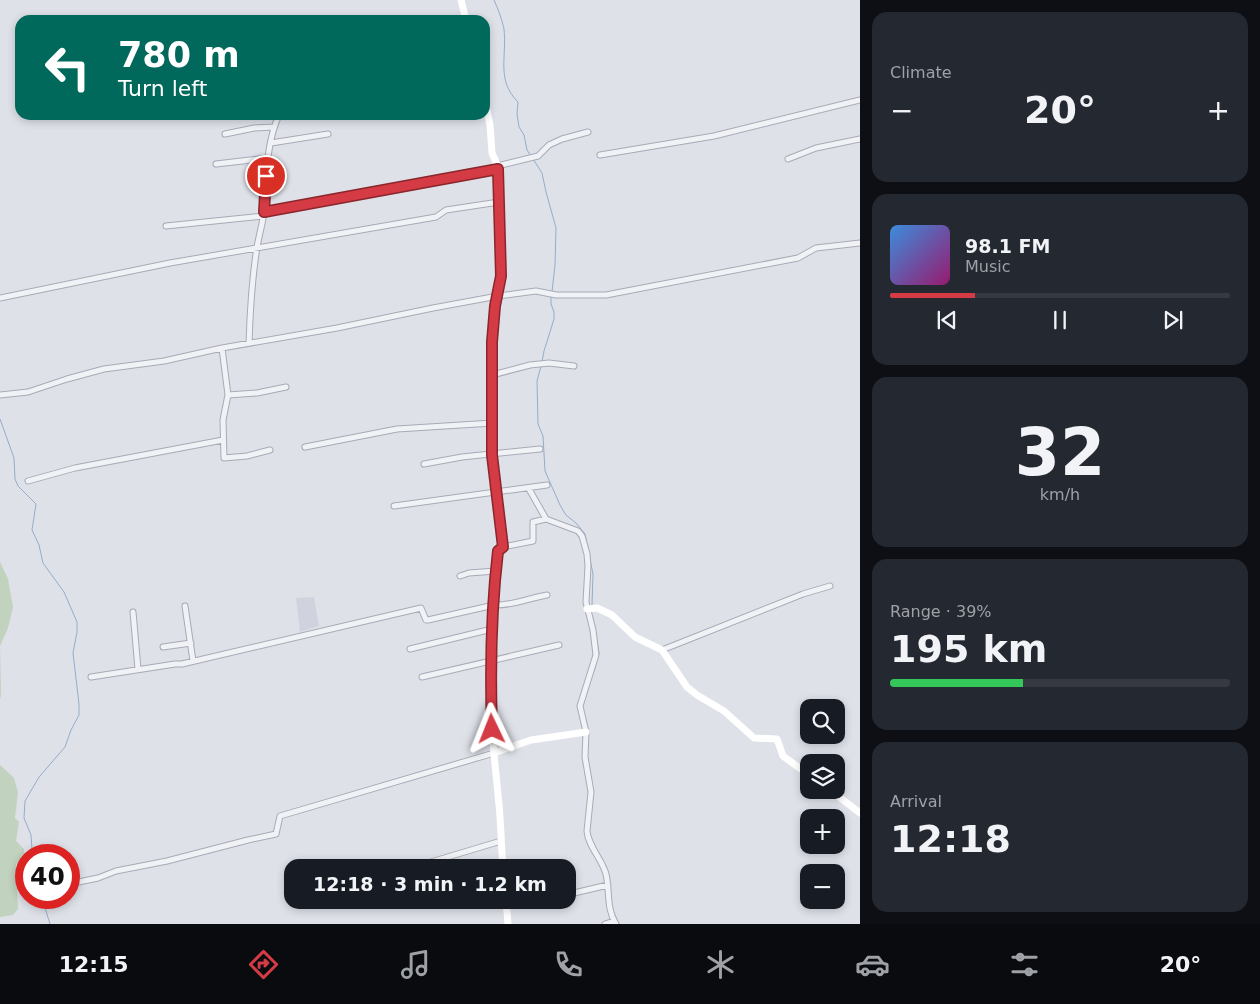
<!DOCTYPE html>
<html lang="en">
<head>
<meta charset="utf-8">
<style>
	:root { --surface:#171b24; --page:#242831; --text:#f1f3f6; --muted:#9ea1a6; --line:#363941; --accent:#d43b44 }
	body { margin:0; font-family:"DejaVu Sans",sans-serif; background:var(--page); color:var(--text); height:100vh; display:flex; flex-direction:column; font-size:19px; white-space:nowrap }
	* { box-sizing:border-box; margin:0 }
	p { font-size:16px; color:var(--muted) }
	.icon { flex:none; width:28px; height:28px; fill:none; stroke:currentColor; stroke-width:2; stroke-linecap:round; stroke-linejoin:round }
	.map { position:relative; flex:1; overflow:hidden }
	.drawer { display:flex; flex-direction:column; gap:12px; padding:12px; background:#0d0f14; width:400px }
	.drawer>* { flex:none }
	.banner { position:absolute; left:15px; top:15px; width:475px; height:105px; border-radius:15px; box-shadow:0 2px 8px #0003; background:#00695c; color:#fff; overflow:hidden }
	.controls { position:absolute; left:800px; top:699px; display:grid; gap:10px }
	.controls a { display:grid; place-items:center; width:45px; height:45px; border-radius:10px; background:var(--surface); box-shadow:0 2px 8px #0003; font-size:25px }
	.speed { position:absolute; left:15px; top:844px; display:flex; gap:10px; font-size:25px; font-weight:700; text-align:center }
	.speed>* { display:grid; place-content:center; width:65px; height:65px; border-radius:50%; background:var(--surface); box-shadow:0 2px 8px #0003; line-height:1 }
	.speed .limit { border:8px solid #d22; background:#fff; color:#111 }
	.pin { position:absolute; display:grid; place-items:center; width:42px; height:42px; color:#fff; margin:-21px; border:2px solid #fff; border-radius:50%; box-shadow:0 1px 5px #0007 }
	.me { position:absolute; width:55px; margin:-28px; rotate:358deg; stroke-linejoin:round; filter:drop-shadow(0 0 4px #0008) }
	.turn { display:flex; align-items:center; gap:18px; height:105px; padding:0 20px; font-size:22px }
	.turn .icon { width:65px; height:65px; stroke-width:2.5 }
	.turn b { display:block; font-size:35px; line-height:42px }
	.big { font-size:38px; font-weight:600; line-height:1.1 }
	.drawer .widget { flex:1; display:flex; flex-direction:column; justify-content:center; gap:8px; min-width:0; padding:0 18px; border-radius:15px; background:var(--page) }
	.drawer .dial { align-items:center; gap:0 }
	.dial b { font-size:65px; line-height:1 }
	.song { display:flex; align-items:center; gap:15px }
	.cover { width:60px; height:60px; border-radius:8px; background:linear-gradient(135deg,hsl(210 70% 55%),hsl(320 70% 35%)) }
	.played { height:5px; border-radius:2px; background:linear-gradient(90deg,var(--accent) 25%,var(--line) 25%) }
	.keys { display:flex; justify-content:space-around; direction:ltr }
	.heat { display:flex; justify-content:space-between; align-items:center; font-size:28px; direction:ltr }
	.charge { height:8px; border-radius:4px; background:linear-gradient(90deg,#34c759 39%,var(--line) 0) }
	.trip { position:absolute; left:284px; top:859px; width:292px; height:50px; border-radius:15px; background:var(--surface); box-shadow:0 2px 8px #0003; font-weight:600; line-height:50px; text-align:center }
	.tab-bar { display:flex; height:80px; justify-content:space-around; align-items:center; background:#090b0e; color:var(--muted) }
	.tab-bar .icon { width:35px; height:35px }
	.tab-bar .current { color:var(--accent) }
	.tab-bar b { font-size:22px; color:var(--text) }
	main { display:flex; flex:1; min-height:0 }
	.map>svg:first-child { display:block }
</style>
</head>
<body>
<main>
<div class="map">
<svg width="860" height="924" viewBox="0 0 860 924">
	<rect width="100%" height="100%" fill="#dee1e8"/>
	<path fill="#d0d3dd" d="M 314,597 L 319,626 L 300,632 L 296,598 Z"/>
	<path fill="#c1d2be" d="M 0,562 L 8,579 L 13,607 L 8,628 L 0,646 L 1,695 L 0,699 Z
		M 0,765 L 14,778 L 18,792 L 15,818 L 19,822 L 16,841 L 24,849 L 24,859 L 16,864 L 18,909 L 13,915 L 0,917 Z"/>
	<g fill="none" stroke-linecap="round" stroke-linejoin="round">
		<path stroke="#96abca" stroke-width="1" d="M 494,0 C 498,9 502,19 504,29 C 507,58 496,80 518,102 L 517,114 L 519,127 L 524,135 L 527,150 L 531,156
			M 533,159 L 542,173 L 546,192 L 556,228 L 555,265 L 552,292
			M 542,362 L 544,351 L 554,319 L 554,312 L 551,304 L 551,296
			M 541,366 L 537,381 L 538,424 L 543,436 L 545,471 L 560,505 L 566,515 L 576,523 L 585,534 L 593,574 L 592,605
			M 0,419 L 14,458 L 15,479 L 18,486 L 36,504 L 32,530 L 39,545 L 43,563 L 64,592 L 77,622 L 77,632 L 73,653 L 79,704 L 79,715 L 71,730 L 65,747 L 39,777 L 25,801 L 24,818 L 31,835 L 32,849 L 35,855
			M 594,671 L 599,653 L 597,641
			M 591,812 L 593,796
			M 592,840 L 606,868
			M 42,898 L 50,924
			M 614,913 L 619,924"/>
		<g stroke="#a7abb6" stroke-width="7">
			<path id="street" d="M 225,134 L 254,128 L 274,127
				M 271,143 L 328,134
				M 600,155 L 714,136 L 860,100
				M 788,159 L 816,148 L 860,139
				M 216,164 L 268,158
				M 497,166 L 538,156 L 549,145 L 562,139 L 588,132
				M 264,212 L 499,169
				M 166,226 L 263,216
				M 0,298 L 170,263 L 436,217 L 446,210 L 499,202
				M 249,343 C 250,311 252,279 257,247 C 259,236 262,225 264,213 C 267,180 265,146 279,115
				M 222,348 L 228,395 L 223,420 L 224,458 L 247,456 L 270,450
				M 492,375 L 530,365 L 549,363 L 574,366
				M 0,395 L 28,392 L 67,379 L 104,369 L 164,361 L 222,348 L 337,328 L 433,308 L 498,296 L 536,291 L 556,295 L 606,295 L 798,258 L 816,248 L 860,243
				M 228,395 L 257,393 L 286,387
				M 305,447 L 397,429 L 493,423
				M 424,464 L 462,457 L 540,449
				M 28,481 L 75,468 L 223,440
				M 529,489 L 546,519 L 578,531 L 582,536 L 587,554 L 588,566 L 586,602 L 593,630 L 596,655 L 580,706 L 586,732 L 585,757 L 591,792 L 587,831 C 588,846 602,859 606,874 C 610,891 606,908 616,924
				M 394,506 L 547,485
				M 503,547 L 533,541 L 533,522 L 546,519
				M 460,576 L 469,573 L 496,571
				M 185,606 L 193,661
				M 133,612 L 138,669
				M 163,647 L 191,643
				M 410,649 L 492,629
				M 662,650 L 803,594 L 830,586
				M 91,677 L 175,664 L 182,664 L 421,608 L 426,620 L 428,620 L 494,605 C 511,606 529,598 547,595
				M 422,677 L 559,645
				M 411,868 L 501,841
				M 69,884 L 98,878 L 116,871 L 167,861 L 248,840 L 276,834 L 280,816 L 494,753
				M 574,893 L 608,885
				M 605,924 L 614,921"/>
		</g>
		<use href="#street" stroke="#f0f2f6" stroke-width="5"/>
		<path stroke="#fff" stroke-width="7" d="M 461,0 L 466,20
			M 485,101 L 490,125 L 492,153 L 499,169 L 501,276 L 495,306 L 492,342 L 492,455 L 503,547 L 498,551 C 491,609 489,668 492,727 C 493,749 496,772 498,795 C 501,819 501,843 503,868
			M 587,609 L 597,608 L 612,615 L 635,637 L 662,650 L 687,687 L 697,695 L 724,711 L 754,738 L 777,739 L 783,756 L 809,775
			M 494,753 L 531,740 L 586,732
			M 830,790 L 860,813
			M 506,900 L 508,924"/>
	</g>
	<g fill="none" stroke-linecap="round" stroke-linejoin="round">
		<g stroke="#8a262c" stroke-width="12">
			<path id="route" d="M 266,176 L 264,212 L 498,169 L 501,276 L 495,306 L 492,342 L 492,455 L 503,547 L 498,551 C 491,610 490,670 492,729"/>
		</g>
		<use href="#route" stroke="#d43b44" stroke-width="9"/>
	</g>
</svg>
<div class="controls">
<a><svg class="icon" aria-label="search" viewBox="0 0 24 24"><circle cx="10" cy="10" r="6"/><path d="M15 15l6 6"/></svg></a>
<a><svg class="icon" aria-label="layers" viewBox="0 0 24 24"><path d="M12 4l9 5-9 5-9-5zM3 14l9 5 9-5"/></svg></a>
<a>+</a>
<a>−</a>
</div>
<div class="speed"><div class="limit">40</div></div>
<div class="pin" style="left:266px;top:176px;background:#d93025"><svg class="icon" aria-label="arrive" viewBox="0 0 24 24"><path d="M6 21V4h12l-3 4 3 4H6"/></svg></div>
<svg class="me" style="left:492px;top:729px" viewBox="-20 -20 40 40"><path d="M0-17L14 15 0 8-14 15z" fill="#d43b44" stroke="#fff" stroke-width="4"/></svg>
<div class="trip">12:18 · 3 min · 1.2 km</div>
<div class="banner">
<div class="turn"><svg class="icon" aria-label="left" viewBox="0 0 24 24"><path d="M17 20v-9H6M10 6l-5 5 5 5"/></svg><div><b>780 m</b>Turn left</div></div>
</div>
</div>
<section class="drawer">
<div class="widget"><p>Climate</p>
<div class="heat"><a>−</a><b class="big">20°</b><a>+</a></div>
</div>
<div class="widget">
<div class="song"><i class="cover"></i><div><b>98.1 FM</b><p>Music</p></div></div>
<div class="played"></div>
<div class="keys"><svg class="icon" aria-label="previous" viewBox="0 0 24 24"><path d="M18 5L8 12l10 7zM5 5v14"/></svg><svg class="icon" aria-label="pause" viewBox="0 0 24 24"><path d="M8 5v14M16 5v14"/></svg><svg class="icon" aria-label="next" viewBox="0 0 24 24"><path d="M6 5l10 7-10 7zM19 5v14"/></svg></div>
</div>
<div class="widget dial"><b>32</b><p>km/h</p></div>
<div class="widget"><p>Range · 39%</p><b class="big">195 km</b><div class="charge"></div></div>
<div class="widget"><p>Arrival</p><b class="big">12:18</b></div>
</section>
</main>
<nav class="tab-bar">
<b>12:15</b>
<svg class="icon current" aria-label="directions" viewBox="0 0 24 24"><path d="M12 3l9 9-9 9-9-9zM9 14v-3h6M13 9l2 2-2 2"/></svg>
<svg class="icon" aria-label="music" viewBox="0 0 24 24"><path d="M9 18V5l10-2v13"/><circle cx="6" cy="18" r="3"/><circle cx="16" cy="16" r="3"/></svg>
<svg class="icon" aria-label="phone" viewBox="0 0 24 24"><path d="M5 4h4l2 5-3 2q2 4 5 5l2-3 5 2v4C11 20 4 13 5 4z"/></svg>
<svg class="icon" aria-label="climate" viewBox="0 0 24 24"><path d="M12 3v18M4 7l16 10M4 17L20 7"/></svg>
<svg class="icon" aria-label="car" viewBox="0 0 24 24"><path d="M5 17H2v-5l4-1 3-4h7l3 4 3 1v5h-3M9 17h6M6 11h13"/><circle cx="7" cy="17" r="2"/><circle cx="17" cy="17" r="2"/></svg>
<svg class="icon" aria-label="filters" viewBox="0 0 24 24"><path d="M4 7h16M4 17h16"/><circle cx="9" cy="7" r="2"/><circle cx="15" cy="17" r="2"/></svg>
<b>20°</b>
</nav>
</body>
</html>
